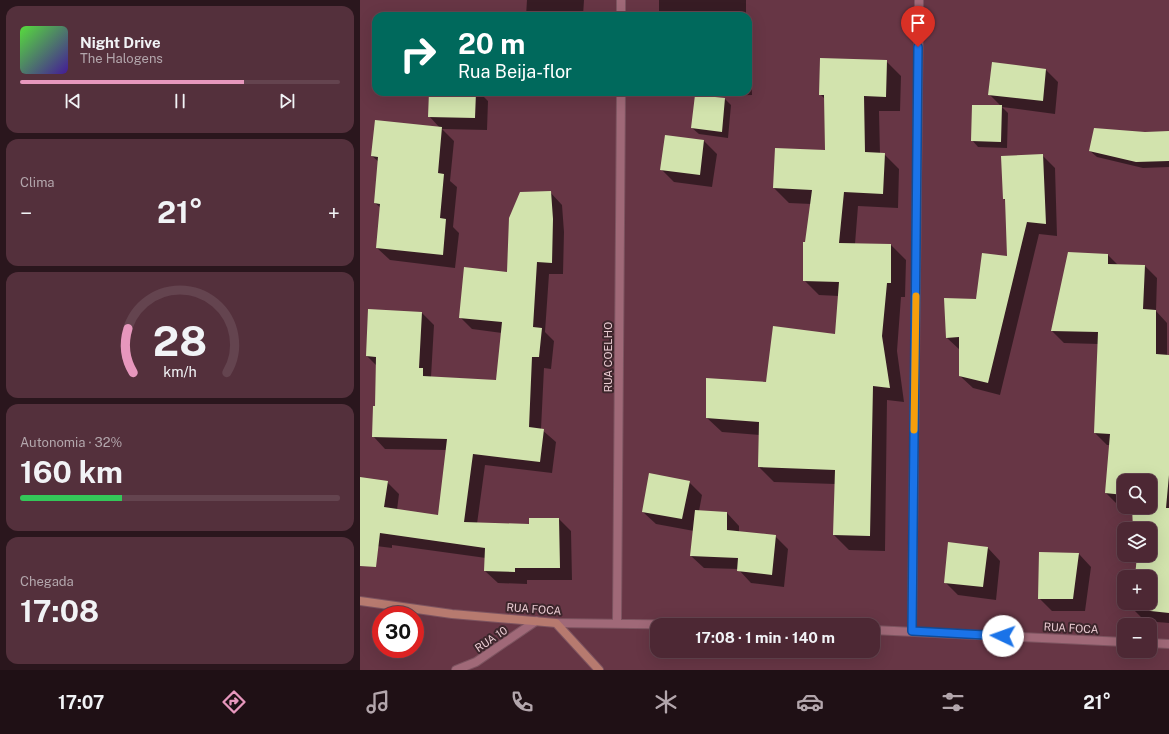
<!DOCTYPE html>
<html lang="pt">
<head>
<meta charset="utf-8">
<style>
	:root { --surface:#4d2834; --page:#54303c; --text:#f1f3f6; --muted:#b3a6ac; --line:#64444f; --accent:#e797bd }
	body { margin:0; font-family:"Public Sans",sans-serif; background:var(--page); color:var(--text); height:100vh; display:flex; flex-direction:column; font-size:15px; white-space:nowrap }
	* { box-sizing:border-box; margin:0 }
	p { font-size:13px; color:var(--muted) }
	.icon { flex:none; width:22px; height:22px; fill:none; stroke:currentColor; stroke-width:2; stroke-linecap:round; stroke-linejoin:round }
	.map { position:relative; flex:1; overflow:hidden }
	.panel { display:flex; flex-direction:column; gap:6px; padding:6px; background:#2a161d; width:360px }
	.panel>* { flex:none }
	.hud { position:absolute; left:12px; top:12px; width:380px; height:84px; border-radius:12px; box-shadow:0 4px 16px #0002,0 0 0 1px var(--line); background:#00695c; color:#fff; overflow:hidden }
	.tools { position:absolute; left:757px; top:474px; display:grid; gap:8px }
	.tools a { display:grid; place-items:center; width:40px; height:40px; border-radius:8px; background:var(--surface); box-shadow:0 4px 16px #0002,0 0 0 1px var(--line); font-size:20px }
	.speed { position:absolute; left:12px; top:606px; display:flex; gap:8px; font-size:20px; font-weight:700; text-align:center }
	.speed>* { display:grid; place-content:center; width:52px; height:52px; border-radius:50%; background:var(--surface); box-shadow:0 4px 16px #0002,0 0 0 1px var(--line); line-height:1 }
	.speed .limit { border:6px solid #d22; background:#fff; color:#111 }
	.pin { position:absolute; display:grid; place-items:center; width:34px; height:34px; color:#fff; margin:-41px -17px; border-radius:50% 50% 50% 0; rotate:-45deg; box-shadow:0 0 4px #0007 }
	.pin .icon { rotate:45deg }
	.me { position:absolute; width:44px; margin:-22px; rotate:273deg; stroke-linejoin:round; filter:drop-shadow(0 0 3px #0008) }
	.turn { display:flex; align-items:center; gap:14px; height:84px; padding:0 20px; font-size:18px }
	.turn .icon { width:52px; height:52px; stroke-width:2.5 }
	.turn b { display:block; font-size:28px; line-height:34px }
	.big { font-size:30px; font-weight:700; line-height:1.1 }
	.panel .card { flex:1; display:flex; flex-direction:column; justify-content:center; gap:6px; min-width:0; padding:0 14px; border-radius:12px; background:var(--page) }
	.panel .dial { align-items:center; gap:0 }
	.dial svg { height:104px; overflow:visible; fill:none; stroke:var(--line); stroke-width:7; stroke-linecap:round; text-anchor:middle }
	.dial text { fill:var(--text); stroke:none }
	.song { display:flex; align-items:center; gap:12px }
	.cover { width:48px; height:48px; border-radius:6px; background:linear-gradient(135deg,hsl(110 70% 55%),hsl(260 70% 35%)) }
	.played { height:4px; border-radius:2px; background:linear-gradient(90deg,var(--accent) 70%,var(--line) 70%) }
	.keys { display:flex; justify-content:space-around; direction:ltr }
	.heat { display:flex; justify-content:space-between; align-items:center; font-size:22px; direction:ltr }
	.charge { height:6px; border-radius:3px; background:linear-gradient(90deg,#34c759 32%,var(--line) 0) }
	.trip { position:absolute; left:290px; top:618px; width:230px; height:40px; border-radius:12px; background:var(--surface); box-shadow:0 4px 16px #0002,0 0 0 1px var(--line); font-weight:700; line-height:40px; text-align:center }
	.tabs { display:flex; height:64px; justify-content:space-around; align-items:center; background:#1f1015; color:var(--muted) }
	.tabs .icon { width:28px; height:28px }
	.tabs .active { color:var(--accent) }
	.tabs b { font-size:18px; color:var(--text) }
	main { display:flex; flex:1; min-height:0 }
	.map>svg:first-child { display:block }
</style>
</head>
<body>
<main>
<section class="panel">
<div class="card">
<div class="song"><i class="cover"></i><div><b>Night Drive</b><p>The Halogens</p></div></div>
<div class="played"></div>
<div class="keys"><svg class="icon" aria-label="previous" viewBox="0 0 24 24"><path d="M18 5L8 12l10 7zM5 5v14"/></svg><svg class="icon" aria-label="pause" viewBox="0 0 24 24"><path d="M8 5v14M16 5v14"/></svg><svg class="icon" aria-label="next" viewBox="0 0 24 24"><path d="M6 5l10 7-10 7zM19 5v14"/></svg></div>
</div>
<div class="card"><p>Clima</p>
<div class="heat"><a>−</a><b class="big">21°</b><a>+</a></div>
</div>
<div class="card dial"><svg viewBox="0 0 100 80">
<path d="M14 69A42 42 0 1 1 86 69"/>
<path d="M14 69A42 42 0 0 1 10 35" stroke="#e797bd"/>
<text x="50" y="56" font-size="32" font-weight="700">28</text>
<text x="50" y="72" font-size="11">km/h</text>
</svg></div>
<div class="card"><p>Autonomia · 32%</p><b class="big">160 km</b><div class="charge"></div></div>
<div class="card"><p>Chegada</p><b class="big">17:08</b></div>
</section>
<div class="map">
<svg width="809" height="670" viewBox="0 0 809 670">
	<rect width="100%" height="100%" fill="#673645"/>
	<path fill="#0007" d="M 167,0 L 224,0 L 223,16 L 166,16 Z
		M 299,0 L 386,0 L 386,16 L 299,16 Z
		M 388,54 L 391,57 L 392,95 L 359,96 L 356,92 L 388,92 Z
		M 526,61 L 541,76 L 540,111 L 519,111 L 520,154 L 524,154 L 539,169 L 538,208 L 498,206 L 495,244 L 531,245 L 546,260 L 545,297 L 541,297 L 537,351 L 544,402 L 527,400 L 525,551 L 489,550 L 474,535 L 475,484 L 414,482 L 399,467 L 400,435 L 362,432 L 347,418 L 406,383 L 476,335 L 479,296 L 459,295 L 444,280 L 451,204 L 429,203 L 414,188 L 466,152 L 465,99 L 460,94 Z
		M 686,70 L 698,82 L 695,114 L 642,107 L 648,113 L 647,148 L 618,147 L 612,140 L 641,106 L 629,94 Z
		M 70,92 L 119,92 L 128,101 L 127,130 L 82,129 L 94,141 L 90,181 L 97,187 L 93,227 L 99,233 L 95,268 L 30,260 L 17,248 L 21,208 L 15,203 L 19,162 L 12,156 L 80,128 L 69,116 Z
		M 365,99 L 371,105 L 368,138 L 339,134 L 332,128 Z
		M 809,132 L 809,167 L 783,168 L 737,157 L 730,151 L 785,133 Z
		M 306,136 L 344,141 L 357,154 L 352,187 L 314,182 L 301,169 Z
		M 682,155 L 695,168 L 697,236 L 679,234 L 640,395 L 613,388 L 600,376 L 600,350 L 587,338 L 648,258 L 646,201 L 644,199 Z
		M 190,192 L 202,205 L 204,232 L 203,274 L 189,274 L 185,332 L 194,341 L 191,369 L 184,368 L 181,429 L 196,442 L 192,473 L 125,465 L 117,524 L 170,525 L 199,519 L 211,531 L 212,580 L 167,580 L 167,584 L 138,583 L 125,571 L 126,558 L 32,545 L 32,548 L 0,544 L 0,478 L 27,482 L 39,494 L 37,510 L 79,516 L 87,450 L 25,449 L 13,436 L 16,407 L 17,366 L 7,356 L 62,313 L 74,325 L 71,377 L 137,381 L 142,333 L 112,329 L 100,317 L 148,273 Z
		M 709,253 L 748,255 L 758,265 L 785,266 L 797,278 L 796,311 L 807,323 L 807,356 L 809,356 L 809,623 L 785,621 L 773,609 L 774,603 L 790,603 L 790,577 L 776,577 L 778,555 L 790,555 L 790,529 L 774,529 L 773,507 L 790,507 L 790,481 L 764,481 L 764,506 L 758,505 L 746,493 L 750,445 L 747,445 L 735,433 L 738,344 L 704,343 L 692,331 Z
		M 329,482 L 342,495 L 339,511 L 367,513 L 379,526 L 379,533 L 415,536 L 428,549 L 424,587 L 391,583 L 378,569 L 344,568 L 331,556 L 334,531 L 296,524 L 283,512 Z
		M 628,548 L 640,561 L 636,600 L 598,595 L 585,582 Z
		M 719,554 L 731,567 L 725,611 L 692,611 L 679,598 Z"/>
	<path fill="#d2e3ad" d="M 460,58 L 527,60 L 526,97 L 504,96 L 505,152 L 525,153 L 523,194 L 484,192 L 479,243 L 531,244 L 531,283 L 527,283 L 522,336 L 530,388 L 513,386 L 510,536 L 473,535 L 475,470 L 398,467 L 399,422 L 346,418 L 346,378 L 406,382 L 413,326 L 475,334 L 479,282 L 443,281 L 443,242 L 445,242 L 452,190 L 413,188 L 415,148 L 465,150 L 464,95 L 459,95 Z
		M 632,62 L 686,69 L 683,101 L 628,95 Z
		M 69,92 L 116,92 L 115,118 L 68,117 Z
		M 335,95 L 365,98 L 362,132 L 331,128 Z
		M 612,105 L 642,105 L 641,142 L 611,141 Z
		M 15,120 L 82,127 L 78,173 L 84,174 L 80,218 L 86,219 L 83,255 L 16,248 L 20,204 L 14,203 L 18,157 L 11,156 Z
		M 734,128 L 785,132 L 809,131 L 809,161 L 776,162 L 729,151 Z
		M 305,135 L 344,140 L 340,175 L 300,170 Z
		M 683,154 L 686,224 L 667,222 L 628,383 L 599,376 L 599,337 L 586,338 L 584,298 L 616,299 L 622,253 L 647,256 L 645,199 L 643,199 L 641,156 Z
		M 191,191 L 193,219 L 192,263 L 177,262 L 173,327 L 182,328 L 179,357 L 172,357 L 169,427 L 184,429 L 180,462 L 113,454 L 104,522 L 169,524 L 169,518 L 199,518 L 200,568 L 155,568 L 155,572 L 124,571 L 125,548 L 20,533 L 16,567 L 0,566 L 0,477 L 28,481 L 24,507 L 78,515 L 87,439 L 12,437 L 13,406 L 15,406 L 16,357 L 6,356 L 8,309 L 62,312 L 59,368 L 63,368 L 63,376 L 136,380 L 142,322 L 99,318 L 104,267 L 147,272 L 149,218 L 160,192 Z
		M 708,252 L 748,254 L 748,264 L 785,265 L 783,309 L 796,310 L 796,354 L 809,355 L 809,475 L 806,508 L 809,508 L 809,613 L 772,609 L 773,603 L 790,603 L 790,577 L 775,577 L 777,555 L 790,555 L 790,529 L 773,529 L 772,507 L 790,507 L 790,481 L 764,481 L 764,495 L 745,493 L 750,434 L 734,433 L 738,332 L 691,331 Z
		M 289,473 L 330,481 L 322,519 L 282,512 Z
		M 335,510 L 367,512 L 367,530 L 416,535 L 412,575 L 377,571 L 378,558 L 330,556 Z
		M 588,542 L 628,547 L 623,587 L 584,583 Z
		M 679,552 L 719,553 L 713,599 L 678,599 Z"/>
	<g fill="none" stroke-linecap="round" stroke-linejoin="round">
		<g stroke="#7d5460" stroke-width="10">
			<path id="street" d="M 261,16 L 261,0
				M 257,622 L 261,92
				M 196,623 L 348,625
				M 513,630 L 764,642
				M 552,631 L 559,0
				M 790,643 L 809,644
				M 96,670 L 116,662 L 176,621"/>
		</g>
		<g stroke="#7d5460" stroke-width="10">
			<path id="secondary" d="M 0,601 L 92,614 L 196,623 L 239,670"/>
		</g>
		<use href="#street" stroke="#a06978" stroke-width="8"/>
		<use href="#secondary" stroke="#b77a6f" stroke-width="8"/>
	</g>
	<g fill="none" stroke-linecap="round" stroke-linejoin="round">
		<g stroke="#114b97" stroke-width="10">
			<path id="route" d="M 558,47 L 552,631 L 643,636"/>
		</g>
		<use href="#route" stroke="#1a73e8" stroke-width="7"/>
		<path stroke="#f59e0b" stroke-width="7" d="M 554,430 L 556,296"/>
	</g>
	<g text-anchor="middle" stroke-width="4" stroke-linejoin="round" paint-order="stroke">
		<g font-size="11" fill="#eacbd2" stroke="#3d262c">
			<text transform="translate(248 357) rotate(-90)" y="4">RUA COELHO</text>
			<text transform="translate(174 609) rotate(4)" y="4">RUA FOCA</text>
			<text transform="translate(711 628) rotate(3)" y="4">RUA FOCA</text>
			<text transform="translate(131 639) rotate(-34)" y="4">RUA 10</text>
		</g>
	</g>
</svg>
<div class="tools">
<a><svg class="icon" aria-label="search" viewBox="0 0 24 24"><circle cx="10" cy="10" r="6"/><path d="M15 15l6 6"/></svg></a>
<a><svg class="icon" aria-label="layers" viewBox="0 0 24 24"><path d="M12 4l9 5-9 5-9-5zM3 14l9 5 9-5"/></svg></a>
<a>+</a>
<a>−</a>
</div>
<div class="speed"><div class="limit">30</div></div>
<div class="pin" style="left:558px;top:47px;background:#d93025"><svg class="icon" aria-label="arrive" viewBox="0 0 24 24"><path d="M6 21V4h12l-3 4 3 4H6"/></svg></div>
<svg class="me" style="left:643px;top:636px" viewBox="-20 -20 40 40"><circle r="19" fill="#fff"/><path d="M0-13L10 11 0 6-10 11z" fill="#1a73e8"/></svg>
<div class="trip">17:08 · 1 min · 140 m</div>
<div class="hud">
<div class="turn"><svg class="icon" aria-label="right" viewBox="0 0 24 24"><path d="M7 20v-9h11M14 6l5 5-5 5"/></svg><div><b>20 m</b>Rua Beija-flor</div></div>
</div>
</div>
</main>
<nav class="tabs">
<b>17:07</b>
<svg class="icon active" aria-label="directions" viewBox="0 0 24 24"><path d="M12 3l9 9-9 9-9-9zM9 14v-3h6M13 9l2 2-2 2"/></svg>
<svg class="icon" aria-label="music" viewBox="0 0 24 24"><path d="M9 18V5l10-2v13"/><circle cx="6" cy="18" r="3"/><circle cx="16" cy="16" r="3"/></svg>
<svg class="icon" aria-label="phone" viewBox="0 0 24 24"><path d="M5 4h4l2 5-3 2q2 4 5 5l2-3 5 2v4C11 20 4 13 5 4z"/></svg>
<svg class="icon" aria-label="climate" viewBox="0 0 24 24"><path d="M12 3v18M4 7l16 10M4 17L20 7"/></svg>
<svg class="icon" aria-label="car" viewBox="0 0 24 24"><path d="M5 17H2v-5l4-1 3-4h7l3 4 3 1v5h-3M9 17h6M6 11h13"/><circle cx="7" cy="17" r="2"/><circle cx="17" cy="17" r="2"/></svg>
<svg class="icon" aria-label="filters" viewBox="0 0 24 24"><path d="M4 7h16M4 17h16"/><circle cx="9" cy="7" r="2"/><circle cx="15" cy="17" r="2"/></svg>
<b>21°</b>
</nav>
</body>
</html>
